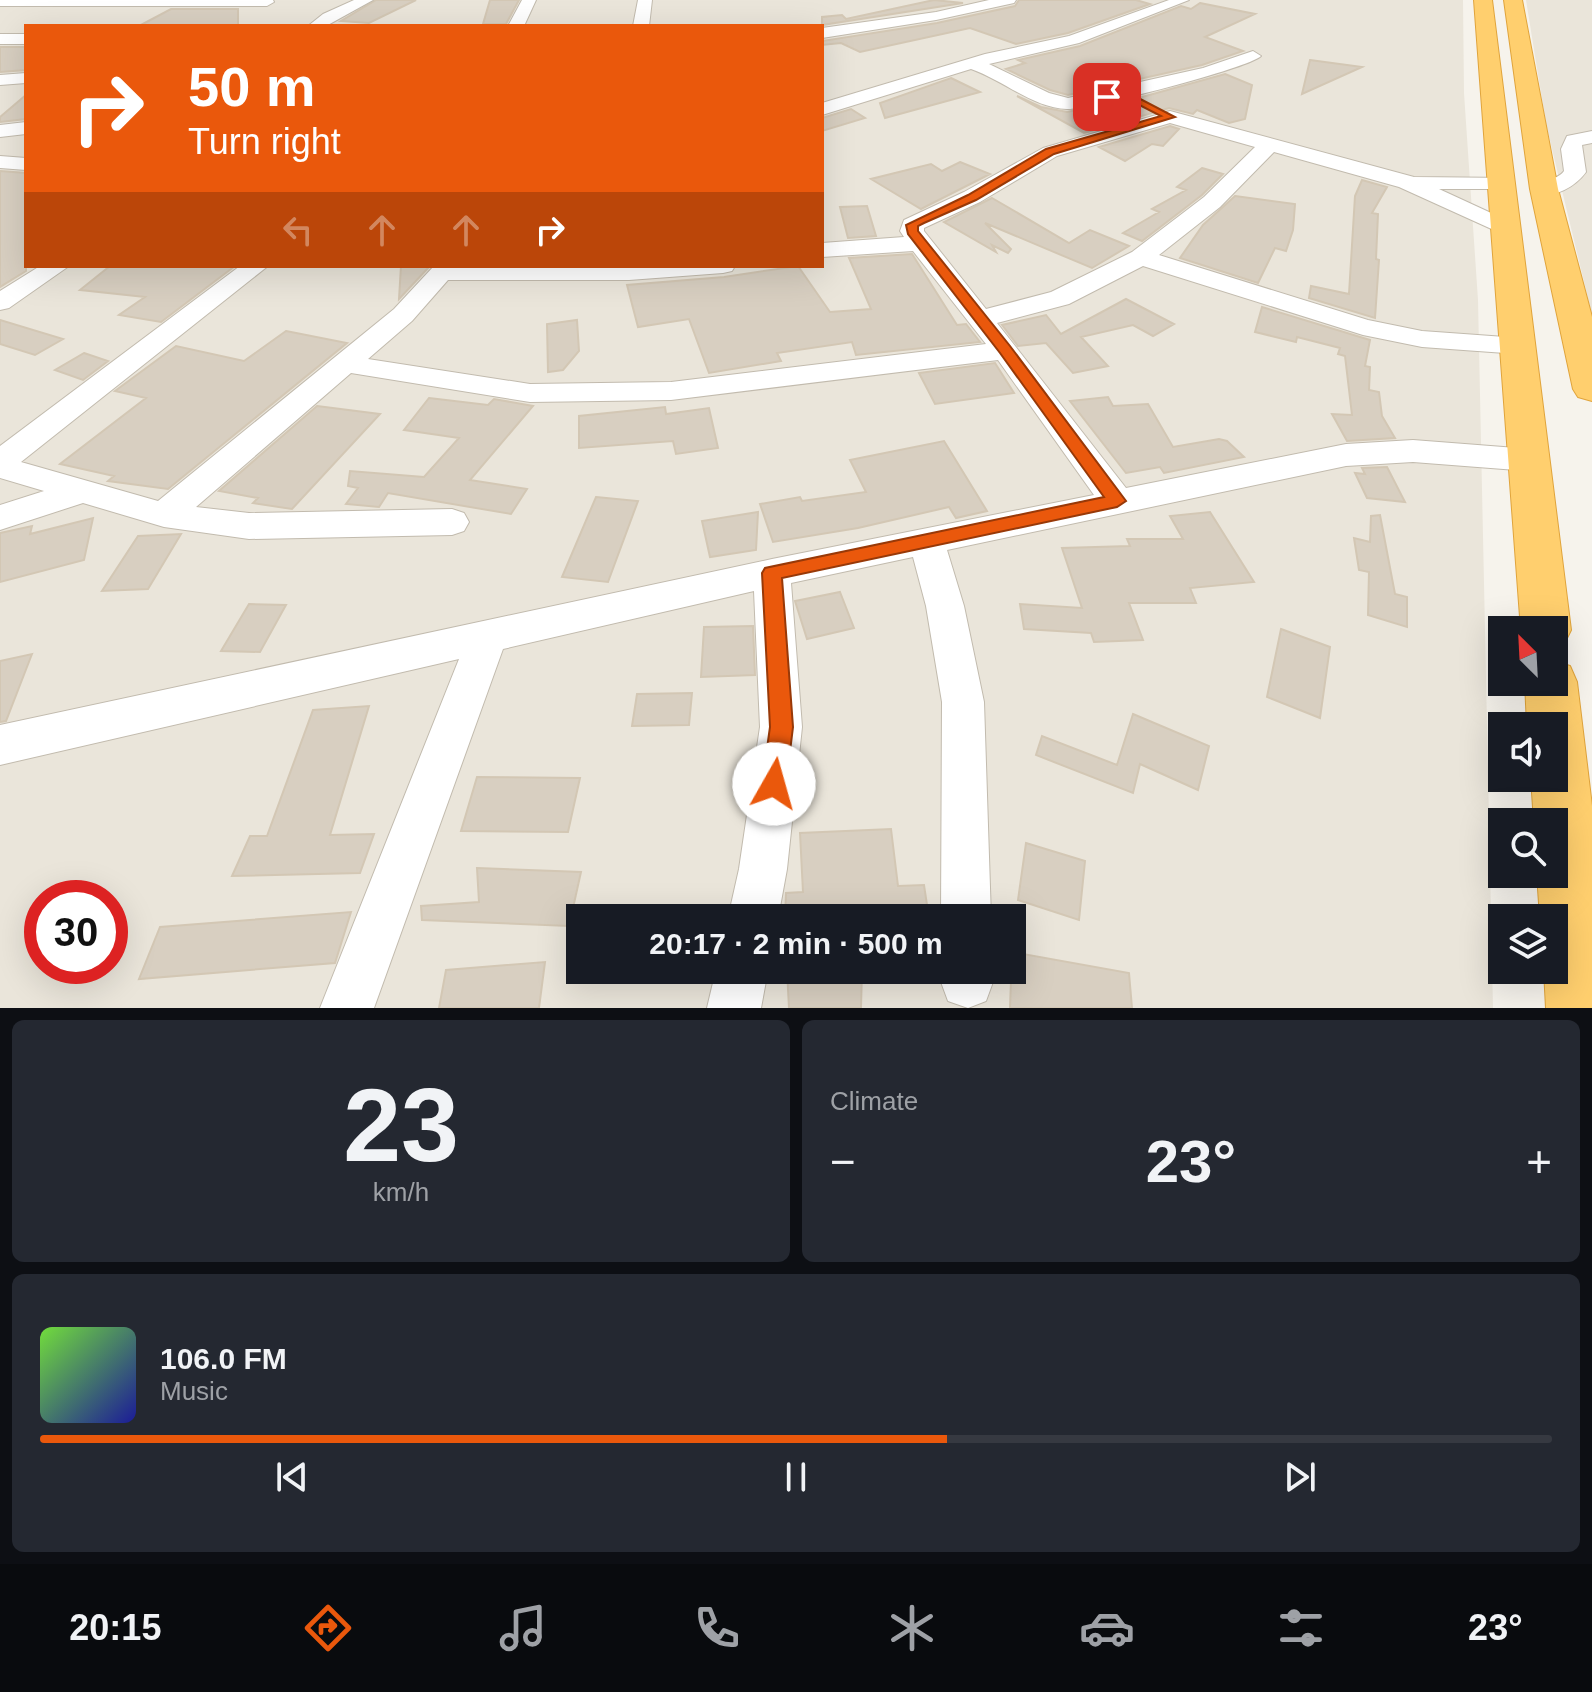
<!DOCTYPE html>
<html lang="en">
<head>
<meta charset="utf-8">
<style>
	:root { --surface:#171b24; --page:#242831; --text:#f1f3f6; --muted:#9ea1a6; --line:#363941; --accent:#ea580c }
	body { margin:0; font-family:Helvetica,sans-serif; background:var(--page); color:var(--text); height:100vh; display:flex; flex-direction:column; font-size:30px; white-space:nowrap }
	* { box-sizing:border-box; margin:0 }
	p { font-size:26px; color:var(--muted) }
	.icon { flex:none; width:44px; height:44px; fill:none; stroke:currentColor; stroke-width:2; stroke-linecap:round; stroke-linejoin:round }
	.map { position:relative; height:1008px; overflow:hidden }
	.side { display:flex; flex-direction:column; gap:12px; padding:12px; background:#0d0f14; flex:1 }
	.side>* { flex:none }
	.banner { position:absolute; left:24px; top:24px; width:800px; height:244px; border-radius:0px; box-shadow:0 8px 32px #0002; background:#ea580c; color:#fff; overflow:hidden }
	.needle { width:52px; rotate:336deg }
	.tools { position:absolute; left:1488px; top:616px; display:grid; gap:16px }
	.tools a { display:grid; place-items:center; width:80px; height:80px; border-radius:0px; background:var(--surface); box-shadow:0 8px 32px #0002; font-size:40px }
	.speed { position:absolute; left:24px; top:880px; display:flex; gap:16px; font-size:40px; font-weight:700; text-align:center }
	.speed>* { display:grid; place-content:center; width:104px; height:104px; border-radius:50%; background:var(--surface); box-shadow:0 8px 32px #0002; line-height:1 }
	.speed .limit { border:12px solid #d22; background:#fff; color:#111 }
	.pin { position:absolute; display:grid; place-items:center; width:68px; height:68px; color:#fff; margin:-34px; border-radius:16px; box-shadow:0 4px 12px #0006 }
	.me { position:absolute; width:88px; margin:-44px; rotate:7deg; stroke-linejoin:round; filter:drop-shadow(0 0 6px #0008) }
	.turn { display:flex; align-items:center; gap:28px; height:168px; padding:0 32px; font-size:36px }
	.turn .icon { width:104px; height:104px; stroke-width:2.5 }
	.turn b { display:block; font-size:56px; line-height:68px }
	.lanes { display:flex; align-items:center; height:76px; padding:0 32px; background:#0003; justify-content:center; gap:40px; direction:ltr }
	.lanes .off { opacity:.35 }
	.big { font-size:60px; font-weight:800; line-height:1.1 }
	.side .widget { flex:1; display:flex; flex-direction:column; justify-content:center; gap:12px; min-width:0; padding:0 28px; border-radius:12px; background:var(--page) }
	.side .dial { align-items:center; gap:0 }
	.dial b { font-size:104px; line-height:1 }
	.song { display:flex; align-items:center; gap:24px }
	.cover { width:96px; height:96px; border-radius:12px; background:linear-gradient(135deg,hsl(100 70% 55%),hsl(240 70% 35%)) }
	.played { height:8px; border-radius:4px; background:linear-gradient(90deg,var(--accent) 60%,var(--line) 60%) }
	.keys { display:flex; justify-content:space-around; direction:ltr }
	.heat { display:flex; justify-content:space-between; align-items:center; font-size:44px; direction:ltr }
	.side .tiles { flex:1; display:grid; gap:12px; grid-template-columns:1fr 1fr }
	.widget:last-child { grid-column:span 2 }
	.trip { position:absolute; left:566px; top:904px; width:460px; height:80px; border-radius:0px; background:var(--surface); box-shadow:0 8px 32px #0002; font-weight:800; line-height:80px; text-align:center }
	.tabs { display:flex; height:128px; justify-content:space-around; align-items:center; background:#090b0e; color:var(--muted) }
	.tabs .icon { width:56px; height:56px }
	.tabs .current { color:var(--accent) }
	.tabs b { font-size:36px; color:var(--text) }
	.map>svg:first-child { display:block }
</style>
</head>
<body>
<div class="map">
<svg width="1592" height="1008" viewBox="0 0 1592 1008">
	<rect width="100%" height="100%" fill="#f6f3ec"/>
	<path fill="#eae5da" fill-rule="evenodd" d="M 0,0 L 1463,0 L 1464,93 L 1478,300 L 1493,1008 L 0,1008 ZM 26,26 L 822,26 L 822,266 L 26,266 ZM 42,898 L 110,898 L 110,966 L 42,966 ZM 580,918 L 1012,918 L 1012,970 L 580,970 Z
		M 1526,0 L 1592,0 L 1592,315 L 1546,124 Z"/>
	<path fill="#d8cfc1" stroke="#d3c7b4" stroke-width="2" d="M 376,0 L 416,0 L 369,23 L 341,21 Z
		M 490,0 L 519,0 L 506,24 L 483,24 Z
		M 934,0 L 963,3 L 822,25 L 822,17 L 842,15 L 846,19 Z
		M 1019,0 L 1136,0 L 1150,4 L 1068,33 L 1016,44 L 970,28 L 860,52 L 841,43 L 822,45 L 822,41 L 937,23 L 1015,6 Z
		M 1200,3 L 1255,14 L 1205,37 L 1243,51 L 1202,65 L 1068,95 L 1050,90 L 1006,69 L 1025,63 L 1018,60 L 1080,46 L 1181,6 L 1191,9 Z
		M 171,9 L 238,9 L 238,26 L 139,26 Z
		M 0,47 L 26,47 L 26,70 L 0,72 Z
		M 1310,60 L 1362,67 L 1302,94 Z
		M 1225,74 L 1252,85 L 1245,119 L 1229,123 L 1197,110 L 1193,114 L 1169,108 L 1084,133 L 1017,96 L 1041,107 L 1067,112 L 1135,99 Z
		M 951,78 L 980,92 L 885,118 L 880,103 Z
		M 26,95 L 26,119 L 0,122 L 0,117 Z
		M 851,109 L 865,118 L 822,131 L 822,118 Z
		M 1170,126 L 1179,129 L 1163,146 L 1152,144 L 1125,161 L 1099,147 Z
		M 960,162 L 990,174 L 921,209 L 871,179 L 931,164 L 942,171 Z
		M 1202,168 L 1223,174 L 1202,195 L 1142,241 L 1123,233 L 1159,212 L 1152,209 L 1186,190 L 1177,187 Z
		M 0,171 L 26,173 L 26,271 L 0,287 Z
		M 1362,180 L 1387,187 L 1372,213 L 1378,214 L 1376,259 L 1379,260 L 1375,318 L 1309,298 L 1311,286 L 1349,294 L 1355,196 Z
		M 1235,196 L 1295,204 L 1293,230 L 1286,251 L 1275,248 L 1258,283 L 1180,258 L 1203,225 Z
		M 992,198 L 1069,243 L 1090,230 L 1129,246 L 1092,268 L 985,223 L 1011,249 L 1008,253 L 992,245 L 996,252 L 944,222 Z
		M 867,206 L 876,236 L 848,238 L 840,207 Z
		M 912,254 L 957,325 L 966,324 L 980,342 L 856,355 L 852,342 L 777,353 L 781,361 L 709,373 L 689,319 L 638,327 L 627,285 L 724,277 L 798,266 L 830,312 L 871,309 L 849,258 Z
		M 110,266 L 235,266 L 161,322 L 119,315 L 145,297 L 80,290 Z
		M 401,266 L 430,266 L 399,299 Z
		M 1126,299 L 1174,324 L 1153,336 L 1133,325 L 1081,337 L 1108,366 L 1073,373 L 1046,343 L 1018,346 L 1002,325 L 1046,315 L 1061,334 Z
		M 1262,307 L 1370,340 L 1365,366 L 1370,367 L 1369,390 L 1379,392 L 1382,416 L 1395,438 L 1347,441 L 1332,414 L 1352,415 L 1345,356 L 1338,354 L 1340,348 L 1297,337 L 1296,342 L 1255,332 Z
		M 0,320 L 63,339 L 35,355 L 0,344 Z
		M 577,320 L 579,351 L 563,370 L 548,372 L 547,324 Z
		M 286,331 L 347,343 L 168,489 L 108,481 L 114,476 L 60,464 L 146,398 L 115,391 L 176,346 L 244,361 Z
		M 84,353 L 108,361 L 83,380 L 55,370 Z
		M 995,363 L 1014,393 L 935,404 L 919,373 Z
		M 1108,397 L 1113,406 L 1148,404 L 1173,447 L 1219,439 L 1227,441 L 1244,457 L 1164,473 L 1160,467 L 1126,473 L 1070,401 Z
		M 429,398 L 488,405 L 494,399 L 533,406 L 470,480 L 527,489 L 511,514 L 388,493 L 379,507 L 346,504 L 358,488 L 348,486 L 350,471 L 424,477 L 459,438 L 404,430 Z
		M 317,406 L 380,414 L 292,509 L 253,503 L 258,498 L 219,491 Z
		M 665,407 L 666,414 L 709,408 L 718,448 L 676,454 L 673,441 L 579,448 L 579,416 Z
		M 944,441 L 987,511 L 956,518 L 949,507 L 858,528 L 773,542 L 760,504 L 800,497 L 802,501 L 866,492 L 850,460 Z
		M 1387,467 L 1405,502 L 1367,498 L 1355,473 L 1365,474 L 1362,468 Z
		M 596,497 L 638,501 L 608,582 L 562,577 Z
		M 758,512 L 756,550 L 710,557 L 702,521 Z
		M 1210,512 L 1254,582 L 1190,588 L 1196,603 L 1129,603 L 1143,640 L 1094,642 L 1091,633 L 1024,629 L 1020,604 L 1082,608 L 1062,548 L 1130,546 L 1127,539 L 1183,539 L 1170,516 Z
		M 1380,515 L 1395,594 L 1407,597 L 1407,627 L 1368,615 L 1369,572 L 1359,570 L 1354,538 L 1370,542 L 1371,516 Z
		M 93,518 L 84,560 L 0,582 L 0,533 L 32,526 L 30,534 Z
		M 181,534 L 148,589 L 102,591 L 138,536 Z
		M 840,592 L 854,628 L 807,639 L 795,601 Z
		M 249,604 L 286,605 L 260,652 L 221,651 Z
		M 753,626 L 755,675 L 701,677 L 704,627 Z
		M 1281,629 L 1330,647 L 1320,718 L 1267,697 Z
		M 32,654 L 6,721 L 0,722 L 0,661 Z
		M 692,693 L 689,725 L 632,726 L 637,694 Z
		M 369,706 L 330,835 L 374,834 L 360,873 L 232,876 L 250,836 L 267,836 L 313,710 Z
		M 1133,714 L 1209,746 L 1198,790 L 1140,764 L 1133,793 L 1036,755 L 1042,736 L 1117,765 Z
		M 477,777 L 580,778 L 568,832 L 461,831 Z
		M 891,829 L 898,886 L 924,885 L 929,918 L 785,918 L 786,893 L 803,892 L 800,833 Z
		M 1026,843 L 1085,861 L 1079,920 L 1018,900 Z
		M 477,868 L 581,872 L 569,926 L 422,920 L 421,906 L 479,902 Z
		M 351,912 L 335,963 L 139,979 L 160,927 Z
		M 1012,952 L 1129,973 L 1132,1008 L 1010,1008 Z
		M 545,962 L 539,1008 L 439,1008 L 446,970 Z
		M 787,970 L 862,970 L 861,1008 L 789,1008 Z"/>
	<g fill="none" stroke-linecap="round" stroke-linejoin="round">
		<g stroke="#c2bbae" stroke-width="2">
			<path id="minor" d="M 0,0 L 273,0 L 274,2 L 267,6 L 0,6 Z
				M 354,0 L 373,0 L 326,26 L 308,26 L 323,14 Z
				M 522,0 L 536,0 L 524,26 L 508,26 Z
				M 638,0 L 652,0 L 649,26 L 633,26 Z
				M 989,0 L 1016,0 L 1014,3 L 936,20 L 822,38 L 822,28 L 936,12 Z
				M 1169,0 L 1189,0 L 1079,43 L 989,64 L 1049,93 L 1068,98 L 1203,68 L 1253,51 L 1261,56 C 1249,68 1088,110 1067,109 C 1033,108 1003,80 971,69 L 822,115 L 822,103 L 985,54 L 1069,36 Z
				M 0,34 L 26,34 L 26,44 L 0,44 Z
				M 26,73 L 26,83 L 0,85 L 0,75 Z
				M 1170,111 L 1414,177 L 1511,178 L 1514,183 L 1503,189 L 1439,189 L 1515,224 L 1519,229 L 1515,234 L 1507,236 L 1399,187 L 1274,152 L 1220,207 L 1159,255 L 1368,320 L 1422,331 L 1519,338 L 1529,340 L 1533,346 L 1529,352 L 1519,354 L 1422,347 L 1363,335 L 1143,266 L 1069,304 L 997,323 L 1126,488 L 1346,444 L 1413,440 L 1530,449 L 1541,452 L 1546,460 L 1541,468 L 1530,471 L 1413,462 L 1346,466 L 947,550 L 964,606 L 984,702 L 991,918 L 941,918 L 942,702 L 926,606 L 913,557 L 791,583 L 802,727 L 787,869 L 778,918 L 728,918 L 739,869 L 760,727 L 754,591 L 503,649 L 374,1008 L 320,1008 L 459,659 L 0,765 L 0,725 L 772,559 L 1094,495 L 998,360 L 671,400 L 530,402 L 351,373 L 196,507 L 249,513 L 452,509 L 464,513 L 469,522 L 464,531 L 452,535 L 249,539 L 164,527 L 83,503 L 0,530 L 0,505 L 44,491 L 0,478 L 0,446 L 240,266 L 268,266 L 21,462 L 158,501 L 394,309 L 434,266 L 735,266 L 732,271 L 723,273 L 629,280 L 448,280 L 412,321 L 368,359 L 530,384 L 671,382 L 986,344 L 913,251 L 822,257 L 822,243 L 904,237 L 900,231 L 904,220 L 964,192 L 1043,148 ZM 1170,123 L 1255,147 L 1204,197 L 1132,252 L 1051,292 L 986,309 L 924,231 L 924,228 L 980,202 L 1057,156 Z
				M 26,122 L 26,134 L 0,137 L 0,125 Z
				M 1592,131 L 1592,143 L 1582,145 L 1586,172 C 1575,187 1555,198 1536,194 L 1533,189 C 1540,178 1556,182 1564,171 L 1561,149 L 1567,136 Z
				M 0,156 L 26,158 L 26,170 L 0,168 Z
				M 40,266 L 69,266 L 9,308 L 0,310 L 0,291 Z
				M 716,970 L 768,970 L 761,1008 L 707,1008 Z
				M 941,970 L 993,970 L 993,982 L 986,1001 L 968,1008 L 948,1001 L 941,982 Z"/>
		</g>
		<g stroke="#e0a43c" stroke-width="2">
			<path id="highway" d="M 1474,0 L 1492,0 L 1571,630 L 1564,644 L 1554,648 L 1554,630 L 1521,630 Z
				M 1504,0 L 1522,0 L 1558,189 L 1592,317 L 1592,401 L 1578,397 L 1573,389 L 1530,189 Z
				M 1554,661 L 1570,666 L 1577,682 L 1592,806 L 1592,1008 L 1546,1008 L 1544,970 L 1554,970 L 1554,918 L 1540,918 L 1537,874 L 1554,874 L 1554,822 L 1534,822 L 1531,778 L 1554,778 L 1554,726 L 1527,726 L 1525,682 L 1554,682 Z"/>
		</g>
		<use href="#minor" fill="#fff" fill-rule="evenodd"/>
		<use href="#highway" fill="#ffcf6e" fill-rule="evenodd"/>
	</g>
	<path fill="#ea580c" stroke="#983908" stroke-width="2" d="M 1123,90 L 1175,117 L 1054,154 L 976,200 L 924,223 L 918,226 L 918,231 L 1010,346 L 1126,501 L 1117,507 L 782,578 L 793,727 L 786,784 L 782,792 L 774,795 L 766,792 L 762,784 L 770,727 L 762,573 L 765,568 L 1104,497 L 1000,353 L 908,234 L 906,225 L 968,195 L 1046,149 L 1161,116 L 1122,96 L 1107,100 L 1102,97 Z"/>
</svg>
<div class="tools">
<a><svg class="needle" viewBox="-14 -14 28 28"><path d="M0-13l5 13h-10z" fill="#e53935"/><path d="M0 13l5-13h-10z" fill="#9ea1a6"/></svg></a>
<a><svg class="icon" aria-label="sound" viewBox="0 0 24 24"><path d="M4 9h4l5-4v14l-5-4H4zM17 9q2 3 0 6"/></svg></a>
<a><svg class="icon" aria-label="search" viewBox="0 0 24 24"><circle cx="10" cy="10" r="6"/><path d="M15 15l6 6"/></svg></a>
<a><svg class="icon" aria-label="layers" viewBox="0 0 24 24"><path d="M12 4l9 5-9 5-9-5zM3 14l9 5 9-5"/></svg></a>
</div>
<div class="speed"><div class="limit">30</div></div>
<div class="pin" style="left:1107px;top:97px;background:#d93025"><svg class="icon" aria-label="arrive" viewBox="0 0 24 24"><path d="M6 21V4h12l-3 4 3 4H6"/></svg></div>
<svg class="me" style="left:774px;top:784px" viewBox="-20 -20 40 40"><circle r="19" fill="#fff"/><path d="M0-13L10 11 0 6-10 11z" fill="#ea580c"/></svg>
<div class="trip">20:17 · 2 min · 500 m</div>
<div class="banner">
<div class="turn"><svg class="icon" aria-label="right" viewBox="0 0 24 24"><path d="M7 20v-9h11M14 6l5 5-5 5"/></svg><div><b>50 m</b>Turn right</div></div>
<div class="lanes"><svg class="icon off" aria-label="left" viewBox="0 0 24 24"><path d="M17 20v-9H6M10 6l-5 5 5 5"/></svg><svg class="icon off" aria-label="ahead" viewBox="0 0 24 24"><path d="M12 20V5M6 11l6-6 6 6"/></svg><svg class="icon off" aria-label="ahead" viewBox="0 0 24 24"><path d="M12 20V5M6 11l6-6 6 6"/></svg><svg class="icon" aria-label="right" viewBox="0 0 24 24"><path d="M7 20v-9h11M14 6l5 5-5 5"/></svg></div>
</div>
</div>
<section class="side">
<div class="tiles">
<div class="widget dial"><b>23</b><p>km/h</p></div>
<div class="widget"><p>Climate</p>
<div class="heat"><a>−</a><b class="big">23°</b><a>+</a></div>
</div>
<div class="widget">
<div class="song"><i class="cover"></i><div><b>106.0 FM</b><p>Music</p></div></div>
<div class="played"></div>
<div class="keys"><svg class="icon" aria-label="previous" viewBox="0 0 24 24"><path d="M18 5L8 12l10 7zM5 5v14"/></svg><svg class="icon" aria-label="pause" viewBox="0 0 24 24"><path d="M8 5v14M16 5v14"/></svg><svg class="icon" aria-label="next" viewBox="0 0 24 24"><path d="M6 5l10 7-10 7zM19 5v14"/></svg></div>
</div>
</div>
</section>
<nav class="tabs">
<b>20:15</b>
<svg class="icon current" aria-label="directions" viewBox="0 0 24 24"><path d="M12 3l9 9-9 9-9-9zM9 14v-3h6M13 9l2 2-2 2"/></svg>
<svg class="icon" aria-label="music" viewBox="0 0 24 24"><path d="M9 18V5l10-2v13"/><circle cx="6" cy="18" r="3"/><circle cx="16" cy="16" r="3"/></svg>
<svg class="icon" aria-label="phone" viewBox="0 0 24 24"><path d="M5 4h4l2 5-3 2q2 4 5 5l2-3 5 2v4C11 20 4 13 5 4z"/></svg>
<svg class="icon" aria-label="climate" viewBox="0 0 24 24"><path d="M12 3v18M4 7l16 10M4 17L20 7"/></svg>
<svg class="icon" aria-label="car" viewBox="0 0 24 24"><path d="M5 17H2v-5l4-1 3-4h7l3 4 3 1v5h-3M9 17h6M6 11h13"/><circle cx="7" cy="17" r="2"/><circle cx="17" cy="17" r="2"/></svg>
<svg class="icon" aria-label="filters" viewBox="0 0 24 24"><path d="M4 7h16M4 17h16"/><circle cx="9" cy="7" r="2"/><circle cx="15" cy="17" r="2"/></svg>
<b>23°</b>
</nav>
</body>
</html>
